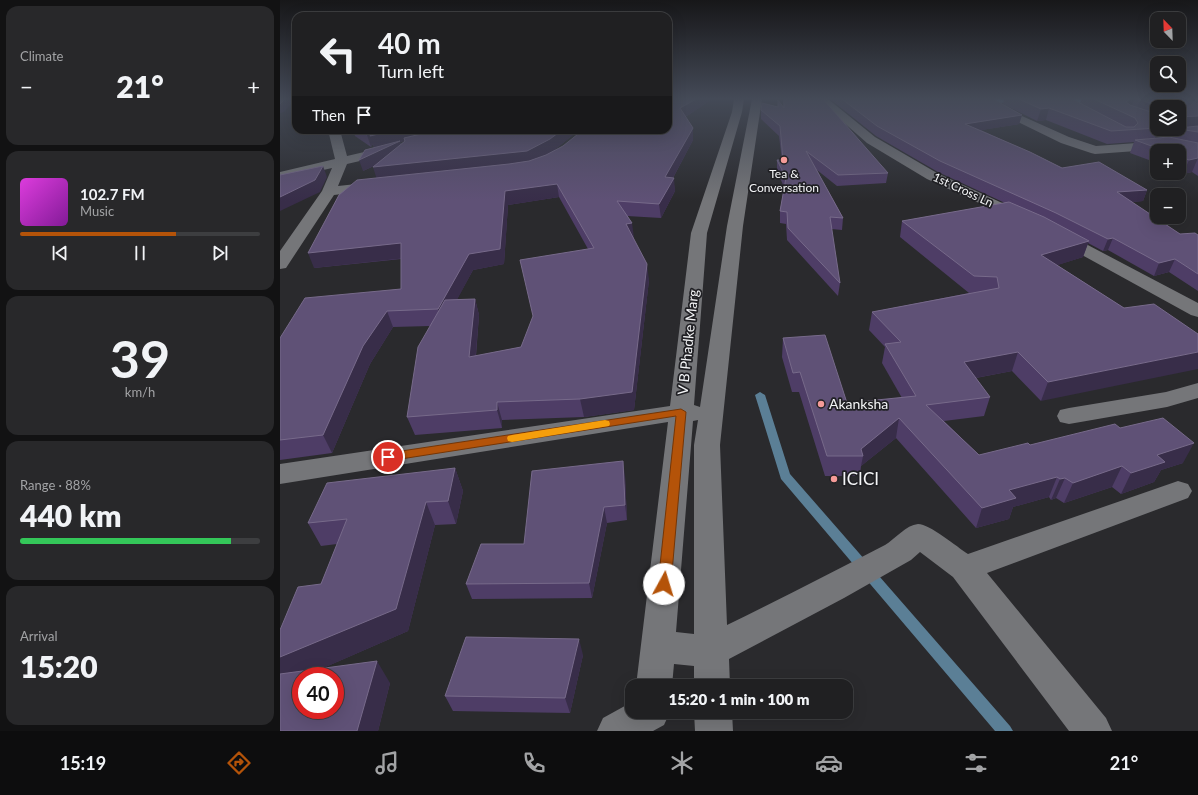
<!DOCTYPE html>
<html lang="en">
<head>
<meta charset="utf-8">
<style>
	:root { --surface:#202022; --page:#28282a; --text:#f1f3f6; --muted:#a2a3a5; --line:#3d3e40; --accent:#b45309 }
	body { margin:0; font-family:Lato,sans-serif; background:var(--page); color:var(--text); height:100vh; display:flex; flex-direction:column; font-size:15px; white-space:nowrap }
	* { box-sizing:border-box; margin:0 }
	p { font-size:13px; color:var(--muted) }
	.icon { flex:none; width:22px; height:22px; fill:none; stroke:currentColor; stroke-width:2; stroke-linecap:round; stroke-linejoin:round }
	.map { position:relative; flex:1; overflow:hidden }
	.side { display:flex; flex-direction:column; gap:6px; padding:6px; background:#121213; width:280px }
	.side>* { flex:none }
	.guide { position:absolute; left:12px; top:12px; width:380px; height:122px; border-radius:12px; box-shadow:0 4px 16px #0002,0 0 0 1px var(--line); background:#202022; color:var(--text); overflow:hidden }
	.needle { width:26px; rotate:337deg }
	.tools { position:absolute; left:870px; top:12px; display:grid; gap:8px }
	.tools a { display:grid; place-items:center; width:36px; height:36px; border-radius:8px; background:var(--surface); box-shadow:0 4px 16px #0002,0 0 0 1px var(--line); font-size:20px }
	.speed { position:absolute; left:12px; top:667px; display:flex; gap:8px; font-size:20px; font-weight:700; text-align:center }
	.speed>* { display:grid; place-content:center; width:52px; height:52px; border-radius:50%; background:var(--surface); box-shadow:0 4px 16px #0002,0 0 0 1px var(--line); line-height:1 }
	.speed .limit { border:6px solid #d22; background:#fff; color:#111 }
	.pin { position:absolute; display:grid; place-items:center; width:34px; height:34px; color:#fff; margin:-17px; border:2px solid #fff; border-radius:50%; box-shadow:0 1px 4px #0007 }
	.me { position:absolute; width:44px; margin:-22px; rotate:6deg; stroke-linejoin:round; filter:drop-shadow(0 0 3px #0008) }
	.turn { display:flex; align-items:center; gap:14px; height:84px; padding:0 20px; font-size:18px }
	.turn .icon { width:52px; height:52px; stroke-width:2.5 }
	.turn b { display:block; font-size:28px; line-height:34px }
	.then { display:flex; align-items:center; height:38px; padding:0 20px; background:#0003; gap:8px; font-size:15px }
	.big { font-size:30px; font-weight:800; line-height:1.1 }
	.side .card { flex:1; display:flex; flex-direction:column; justify-content:center; gap:6px; min-width:0; padding:0 14px; border-radius:12px; background:var(--page) }
	.side .dial { align-items:center; gap:0 }
	.dial b { font-size:52px; line-height:1 }
	.song { display:flex; align-items:center; gap:12px }
	.cover { width:48px; height:48px; border-radius:6px; background:linear-gradient(135deg,hsl(300 70% 55%),hsl(290 70% 35%)) }
	.played { height:4px; border-radius:2px; background:linear-gradient(90deg,var(--accent) 65%,var(--line) 65%) }
	.keys { display:flex; justify-content:space-around; direction:ltr }
	.heat { display:flex; justify-content:space-between; align-items:center; font-size:22px; direction:ltr }
	.charge { height:6px; border-radius:3px; background:linear-gradient(90deg,#34c759 88%,var(--line) 0) }
	.trip { position:absolute; left:345px; top:679px; width:228px; height:40px; border-radius:12px; background:var(--surface); box-shadow:0 4px 16px #0002,0 0 0 1px var(--line); font-weight:800; line-height:40px; text-align:center }
	.menu { display:flex; height:64px; justify-content:space-around; align-items:center; background:#0d0d0e; color:var(--muted) }
	.menu .icon { width:28px; height:28px }
	.menu .active { color:var(--accent) }
	.menu b { font-size:18px; color:var(--text) }
	main { display:flex; flex:1; min-height:0 }
	.map>svg:first-child { display:block }
</style>
</head>
<body>
<main>
<section class="side">
<div class="card"><p>Climate</p>
<div class="heat"><a>−</a><b class="big">21°</b><a>+</a></div>
</div>
<div class="card">
<div class="song"><i class="cover"></i><div><b>102.7 FM</b><p>Music</p></div></div>
<div class="played"></div>
<div class="keys"><svg class="icon" aria-label="previous" viewBox="0 0 24 24"><path d="M18 5L8 12l10 7zM5 5v14"/></svg><svg class="icon" aria-label="pause" viewBox="0 0 24 24"><path d="M8 5v14M16 5v14"/></svg><svg class="icon" aria-label="next" viewBox="0 0 24 24"><path d="M6 5l10 7-10 7zM19 5v14"/></svg></div>
</div>
<div class="card dial"><b>39</b><p>km/h</p></div>
<div class="card"><p>Range · 88%</p><b class="big">440 km</b><div class="charge"></div></div>
<div class="card"><p>Arrival</p><b class="big">15:20</b></div>
</section>
<div class="map">
<svg width="918" height="731" viewBox="0 0 918 731">
	<rect width="100%" height="100%" fill="#2a2a2d"/>
	<g fill="none" stroke-linecap="round" stroke-linejoin="round">
		<path fill="#5b7f96" fill-rule="evenodd" d="M 480,392 L 485,395 L 510,474 L 730,726 L 733,731 L 715,731 L 501,479 L 475,395 Z"/>
		<path fill="#757679" fill-rule="evenodd" d="M 454,99 L 464,99 L 462,112 L 427,233 L 414,405 L 420,407 L 447,226 L 472,99 L 482,99 L 463,226 L 440,445 L 447,625 C 500,599 553,572 605,545 C 615,539 626,525 638,524 C 650,524 677,547 688,554 L 898,481 L 908,484 L 912,491 L 908,498 L 707,573 L 826,718 L 832,731 L 789,731 L 673,577 L 640,552 L 631,560 L 564,598 L 449,659 L 450,686 L 414,686 L 414,666 L 394,664 L 392,686 L 356,686 L 388,422 L 0,484 L 0,464 L 390,406 L 411,233 L 452,112 ZM 418,420 L 414,445 L 414,634 L 396,632 L 413,421 Z
			M 537,99 L 548,99 L 595,137 L 657,173 L 746,214 L 749,217 L 746,220 L 741,222 L 736,220 L 647,179 L 587,143 Z
			M 699,99 L 711,99 L 742,116 L 789,137 L 816,146 L 884,141 L 918,148 L 918,156 L 884,149 L 815,154 L 811,153 L 781,143 L 734,120 Z
			M 48,130 L 60,130 L 67,156 L 110,146 L 114,147 L 116,150 L 114,153 L 67,164 L 58,186 L 95,182 L 100,183 L 102,186 L 100,189 L 95,190 L 54,195 L 6,268 L 0,269 L 0,251 L 42,191 L 52,168 L 0,180 L 0,172 L 55,159 Z
			M 779,231 L 785,233 L 918,303 L 918,317 L 911,315 L 773,239 L 771,236 L 773,233 Z
			M 918,383 L 918,398 L 887,407 L 789,424 L 780,422 L 777,416 L 780,410 L 789,408 L 886,392 Z
			M 352,702 L 352,712 L 390,712 L 384,725 L 373,731 L 317,731 L 323,718 Z
			M 414,712 L 452,712 L 453,731 L 415,731 Z"/>
		<path fill="#688ac6" fill-rule="evenodd" d="M 680,99 L 824,99 L 835,100 L 836,102 L 831,105 L 685,102 Z"/>
	</g>
	<path fill="#4e3d66" fill-rule="evenodd" d="M 388,99 L 432,99 L 410,114 L 405,117 L 413,128 L 413,140 L 393,178 L 395,191 L 381,218 L 347,216 L 353,238 L 369,280 L 354,410 L 304,417 L 222,420 L 222,428 L 135,435 L 127,417 L 150,326 L 113,327 L 90,364 L 52,453 L 0,460 L 0,338 L 121,289 L 121,259 L 34,268 L 97,178 L 96,165 L 83,171 L 94,147 L 93,144 L 91,147 L 75,136 L 73,130 L 299,130 L 273,151 ZM 124,141 L 125,141 L 121,144 L 120,142 ZM 279,197 L 308,249 L 241,347 L 196,356 L 199,315 L 195,299 L 177,299 L 193,270 L 224,264 L 228,205 Z
		M 503,99 L 608,173 L 606,183 L 557,186 L 537,170 L 563,218 L 562,230 L 551,229 L 560,283 L 558,296 L 507,240 L 506,224 L 500,223 L 500,211 L 504,187 L 497,171 L 497,160 L 502,160 L 499,136 L 481,119 L 481,110 L 498,107 L 503,107 Z
		M 550,99 L 713,99 L 742,115 L 739,124 L 701,130 L 782,168 L 867,190 L 863,201 L 851,202 L 900,234 L 918,235 L 918,291 L 889,272 L 874,276 L 828,250 L 823,251 L 808,243 L 803,257 L 777,265 L 844,308 L 761,401 L 732,371 L 696,378 L 710,397 L 704,416 L 664,421 L 699,455 L 750,445 L 840,428 L 903,463 L 881,470 L 874,482 L 841,494 L 832,487 L 784,503 L 776,498 L 771,500 L 769,497 L 733,507 L 729,519 L 696,528 L 616,438 L 581,466 L 580,476 L 545,476 L 519,392 L 512,392 L 502,357 L 503,338 L 567,403 L 622,398 L 602,363 L 605,347 L 589,330 L 592,312 L 689,293 L 620,237 L 622,221 L 725,203 L 658,172 L 596,136 Z
		M 724,99 L 792,99 L 800,103 L 802,99 L 918,99 L 918,103 L 915,102 L 918,104 L 918,176 L 912,172 L 903,174 L 899,172 L 899,151 L 877,151 L 877,163 L 850,153 L 854,142 L 827,144 L 766,120 L 757,121 L 723,104 ZM 877,107 L 899,107 L 899,129 L 877,129 ZM 894,130 L 891,138 L 875,138 L 878,131 Z
		M 175,468 L 183,491 L 176,524 L 155,525 L 128,631 L 43,668 L 110,683 L 98,731 L 0,731 L 41,584 L 57,544 L 41,546 L 28,523 Z
		M 345,476 L 347,520 L 327,523 L 312,598 L 192,599 L 186,584 Z
		M 303,655 L 290,713 L 173,711 L 165,696 Z"/>
	<path fill="#382d49" d="M 5,99 L 15,99 L 4,112 L 0,113 L 0,104 Z
		M 416,99 L 432,99 L 410,114 L 400,119 L 400,108 Z
		M 850,99 L 854,99 L 850,110 L 846,102 Z
		M 769,108 L 766,120 L 757,121 L 761,109 Z
		M 742,115 L 739,124 L 683,133 L 685,124 Z
		M 918,116 L 918,128 L 899,129 L 899,117 Z
		M 413,128 L 413,140 L 386,191 L 385,177 Z
		M 878,129 L 894,129 L 894,130 L 878,131 Z
		M 92,130 L 170,130 L 124,138 L 124,141 L 120,142 L 123,152 L 83,171 L 79,160 L 94,148 L 93,144 L 91,147 L 87,135 Z
		M 282,130 L 299,130 L 272,152 L 250,164 L 97,180 L 93,167 Z
		M 918,158 L 912,172 L 903,174 L 909,160 Z
		M 43,166 L 47,177 L 40,192 L 0,211 L 0,197 Z
		M 394,178 L 395,191 L 381,218 L 379,204 Z
		M 277,184 L 279,197 L 228,205 L 224,264 L 193,270 L 163,326 L 158,309 L 225,191 Z
		M 867,190 L 863,201 L 833,204 L 837,192 Z
		M 352,223 L 354,238 L 348,239 L 346,224 Z
		M 833,238 L 828,250 L 823,251 L 828,239 Z
		M 809,241 L 803,257 L 756,272 L 761,255 Z
		M 121,243 L 126,258 L 34,268 L 28,253 Z
		M 895,259 L 889,272 L 874,276 L 879,263 Z
		M 367,264 L 369,280 L 354,410 L 304,417 L 300,399 Z
		M 195,299 L 199,315 L 194,375 L 189,357 Z
		M 107,311 L 113,327 L 90,364 L 52,453 L 43,435 L 83,346 Z
		M 738,352 L 732,371 L 679,381 L 684,362 Z
		M 918,352 L 918,369 L 761,401 L 768,382 Z
		M 217,402 L 222,420 L 222,428 L 217,410 Z
		M 619,418 L 616,438 L 581,466 L 583,456 L 581,449 Z
		M 914,443 L 903,463 L 881,470 L 874,482 L 841,494 L 851,473 L 877,455 Z
		M 343,461 L 345,476 L 347,520 L 345,505 Z
		M 842,466 L 832,487 L 784,503 L 793,483 Z
		M 175,468 L 183,491 L 176,524 L 168,501 Z
		M 777,477 L 769,497 L 733,507 L 729,519 L 696,528 L 702,508 L 729,490 Z
		M 785,478 L 776,498 L 771,500 L 780,479 Z
		M 146,502 L 155,525 L 128,631 L 25,676 L 0,682 L 0,657 Z
		M 324,507 L 327,523 L 312,598 L 309,583 Z
		M 299,639 L 303,655 L 290,713 L 285,698 Z
		M 97,661 L 110,683 L 98,731 L 77,731 Z"/>
	<path fill="#5f5176" stroke="#776a8a" fill-rule="evenodd" d="M 0,99 L 5,99 L 0,104 Z
		M 388,99 L 416,99 L 409,103 L 400,108 L 413,128 L 385,177 L 394,178 L 379,204 L 337,201 L 352,223 L 346,224 L 367,264 L 352,392 L 300,399 L 217,402 L 217,410 L 127,417 L 138,347 L 165,300 L 195,299 L 189,357 L 241,347 L 253,316 L 240,260 L 314,248 L 277,184 L 225,191 L 220,249 L 189,254 L 158,309 L 107,311 L 83,346 L 43,435 L 0,440 L 0,338 L 25,298 L 121,289 L 121,243 L 28,253 L 59,195 L 77,180 L 229,164 L 249,161 L 266,155 L 283,146 L 303,130 L 388,130 Z
		M 504,99 L 543,99 L 608,173 L 558,175 L 526,151 L 563,218 L 550,217 L 560,283 L 508,228 L 507,212 L 500,211 L 506,178 L 497,160 L 503,160 L 500,126 L 481,110 L 482,103 L 498,107 L 498,100 L 504,108 Z
		M 562,99 L 713,99 L 742,115 L 685,124 L 750,152 L 782,168 L 819,162 L 867,190 L 837,192 L 900,234 L 915,233 L 918,235 L 918,274 L 895,259 L 879,263 L 833,238 L 828,239 L 776,213 L 660,161 L 597,126 Z
		M 739,99 L 792,99 L 846,127 L 854,127 L 858,123 L 855,118 L 814,99 L 850,99 L 846,102 L 850,105 L 871,112 L 877,112 L 877,122 L 876,123 L 877,128 L 831,131 L 769,108 L 761,109 Z
		M 857,99 L 909,99 L 918,104 L 918,116 L 899,117 L 899,107 L 882,107 L 882,104 L 873,104 Z
		M 918,126 L 918,132 L 899,129 L 899,128 Z
		M 80,130 L 92,130 L 87,135 Z
		M 93,130 L 115,130 L 90,136 Z
		M 158,130 L 282,130 L 270,139 L 247,151 L 93,167 L 125,141 L 124,138 Z
		M 889,137 L 918,143 L 918,158 L 909,160 L 899,156 L 899,151 L 885,151 L 855,140 Z
		M 120,141 L 79,160 L 85,150 Z
		M 43,166 L 35,180 L 0,197 L 0,175 Z
		M 729,202 L 764,217 L 809,241 L 761,255 L 844,308 L 874,304 L 918,334 L 918,352 L 768,382 L 738,352 L 684,362 L 710,397 L 646,405 L 699,455 L 748,443 L 750,445 L 835,424 L 840,428 L 883,418 L 914,443 L 877,455 L 885,462 L 851,473 L 842,466 L 793,483 L 785,478 L 780,479 L 777,477 L 729,490 L 736,498 L 702,508 L 619,418 L 581,449 L 583,456 L 547,456 L 520,372 L 513,373 L 503,338 L 545,335 L 567,403 L 636,396 L 605,344 L 621,342 L 592,312 L 719,288 L 717,277 L 694,276 L 622,221 Z
		M 343,461 L 345,505 L 324,507 L 309,583 L 186,584 L 201,544 L 244,544 L 252,471 Z
		M 175,468 L 168,501 L 146,502 L 116,609 L 0,657 L 0,630 L 18,587 L 41,584 L 67,519 L 28,523 L 47,483 Z
		M 186,637 L 299,639 L 285,698 L 165,696 Z
		M 97,661 L 77,731 L 0,731 L 0,674 ZM 21,676 L 55,676 L 55,710 L 21,710 Z"/>
	<linearGradient id="sky" x2="0" y2="1"><stop stop-color="#171719"/><stop offset="0.49" stop-color="#444a57"/><stop offset="1" stop-color="#444a57" stop-opacity="0"/></linearGradient>
	<rect width="918" height="201" fill="url(#sky)"/>
	<path fill="#b45309" stroke="#753606" d="M 401,409 L 406,412 L 391,584 L 389,588 L 384,590 L 380,588 L 378,584 L 396,416 L 108,461 L 104,460 L 103,457 L 104,454 L 108,453 Z"/>
	<path fill="#f59e0b" d="M 325,420 L 329,421 L 330,424 L 329,426 L 232,442 L 228,441 L 227,438 L 228,436 L 232,435 Z"/>
	<g fill="#f59b98" stroke="#202024" stroke-width="1.5">
		<circle cx="504" cy="160" r="4"/>
		<circle cx="541" cy="404" r="4"/>
		<circle cx="554" cy="479" r="4"/>
	</g>
	<g text-anchor="middle" stroke-width="3.5" stroke-linejoin="round" paint-order="stroke">
		<g font-size="12" fill="#f4f5f7" stroke="#202024">
			<text x="504" y="178">Tea &amp;<tspan x="504" dy="14">Conversation</tspan></text>
		</g>
		<g font-size="12" fill="#f4f5f7" stroke="#202024">
			<text transform="translate(683 190) rotate(25)" y="4">1st Cross Ln</text>
		</g>
		<g font-size="14" fill="#f4f5f7" stroke="#202024">
			<text transform="translate(408 342) rotate(-84)" y="5">V B Phadke Marg</text>
		</g>
		<g font-size="14" fill="#f4f5f7" stroke="#202024" text-anchor="start">
			<text x="549" y="409">Akanksha</text>
		</g>
		<g font-size="17" fill="#f4f5f7" stroke="#202024" text-anchor="start">
			<text x="562" y="485">ICICI</text>
		</g>
	</g>
</svg>
<div class="tools">
<a><svg class="needle" viewBox="-14 -14 28 28"><path d="M0-13l5 13h-10z" fill="#e53935"/><path d="M0 13l5-13h-10z" fill="#a2a3a5"/></svg></a>
<a><svg class="icon" aria-label="search" viewBox="0 0 24 24"><circle cx="10" cy="10" r="6"/><path d="M15 15l6 6"/></svg></a>
<a><svg class="icon" aria-label="layers" viewBox="0 0 24 24"><path d="M12 4l9 5-9 5-9-5zM3 14l9 5 9-5"/></svg></a>
<a>+</a>
<a>−</a>
</div>
<div class="speed"><div class="limit">40</div></div>
<div class="pin" style="left:108px;top:457px;background:#d93025"><svg class="icon" aria-label="arrive" viewBox="0 0 24 24"><path d="M6 21V4h12l-3 4 3 4H6"/></svg></div>
<svg class="me" style="left:384px;top:584px" viewBox="-20 -20 40 40"><circle r="19" fill="#fff"/><path d="M0-13L10 11 0 6-10 11z" fill="#b45309"/></svg>
<div class="trip">15:20 · 1 min · 100 m</div>
<div class="guide">
<div class="turn"><svg class="icon" aria-label="left" viewBox="0 0 24 24"><path d="M17 20v-9H6M10 6l-5 5 5 5"/></svg><div><b>40 m</b>Turn left</div></div>
<div class="then">Then<svg class="icon" aria-label="arrive" viewBox="0 0 24 24"><path d="M6 21V4h12l-3 4 3 4H6"/></svg></div>
</div>
</div>
</main>
<nav class="menu">
<b>15:19</b>
<svg class="icon active" aria-label="directions" viewBox="0 0 24 24"><path d="M12 3l9 9-9 9-9-9zM9 14v-3h6M13 9l2 2-2 2"/></svg>
<svg class="icon" aria-label="music" viewBox="0 0 24 24"><path d="M9 18V5l10-2v13"/><circle cx="6" cy="18" r="3"/><circle cx="16" cy="16" r="3"/></svg>
<svg class="icon" aria-label="phone" viewBox="0 0 24 24"><path d="M5 4h4l2 5-3 2q2 4 5 5l2-3 5 2v4C11 20 4 13 5 4z"/></svg>
<svg class="icon" aria-label="climate" viewBox="0 0 24 24"><path d="M12 3v18M4 7l16 10M4 17L20 7"/></svg>
<svg class="icon" aria-label="car" viewBox="0 0 24 24"><path d="M5 17H2v-5l4-1 3-4h7l3 4 3 1v5h-3M9 17h6M6 11h13"/><circle cx="7" cy="17" r="2"/><circle cx="17" cy="17" r="2"/></svg>
<svg class="icon" aria-label="filters" viewBox="0 0 24 24"><path d="M4 7h16M4 17h16"/><circle cx="9" cy="7" r="2"/><circle cx="15" cy="17" r="2"/></svg>
<b>21°</b>
</nav>
</body>
</html>
